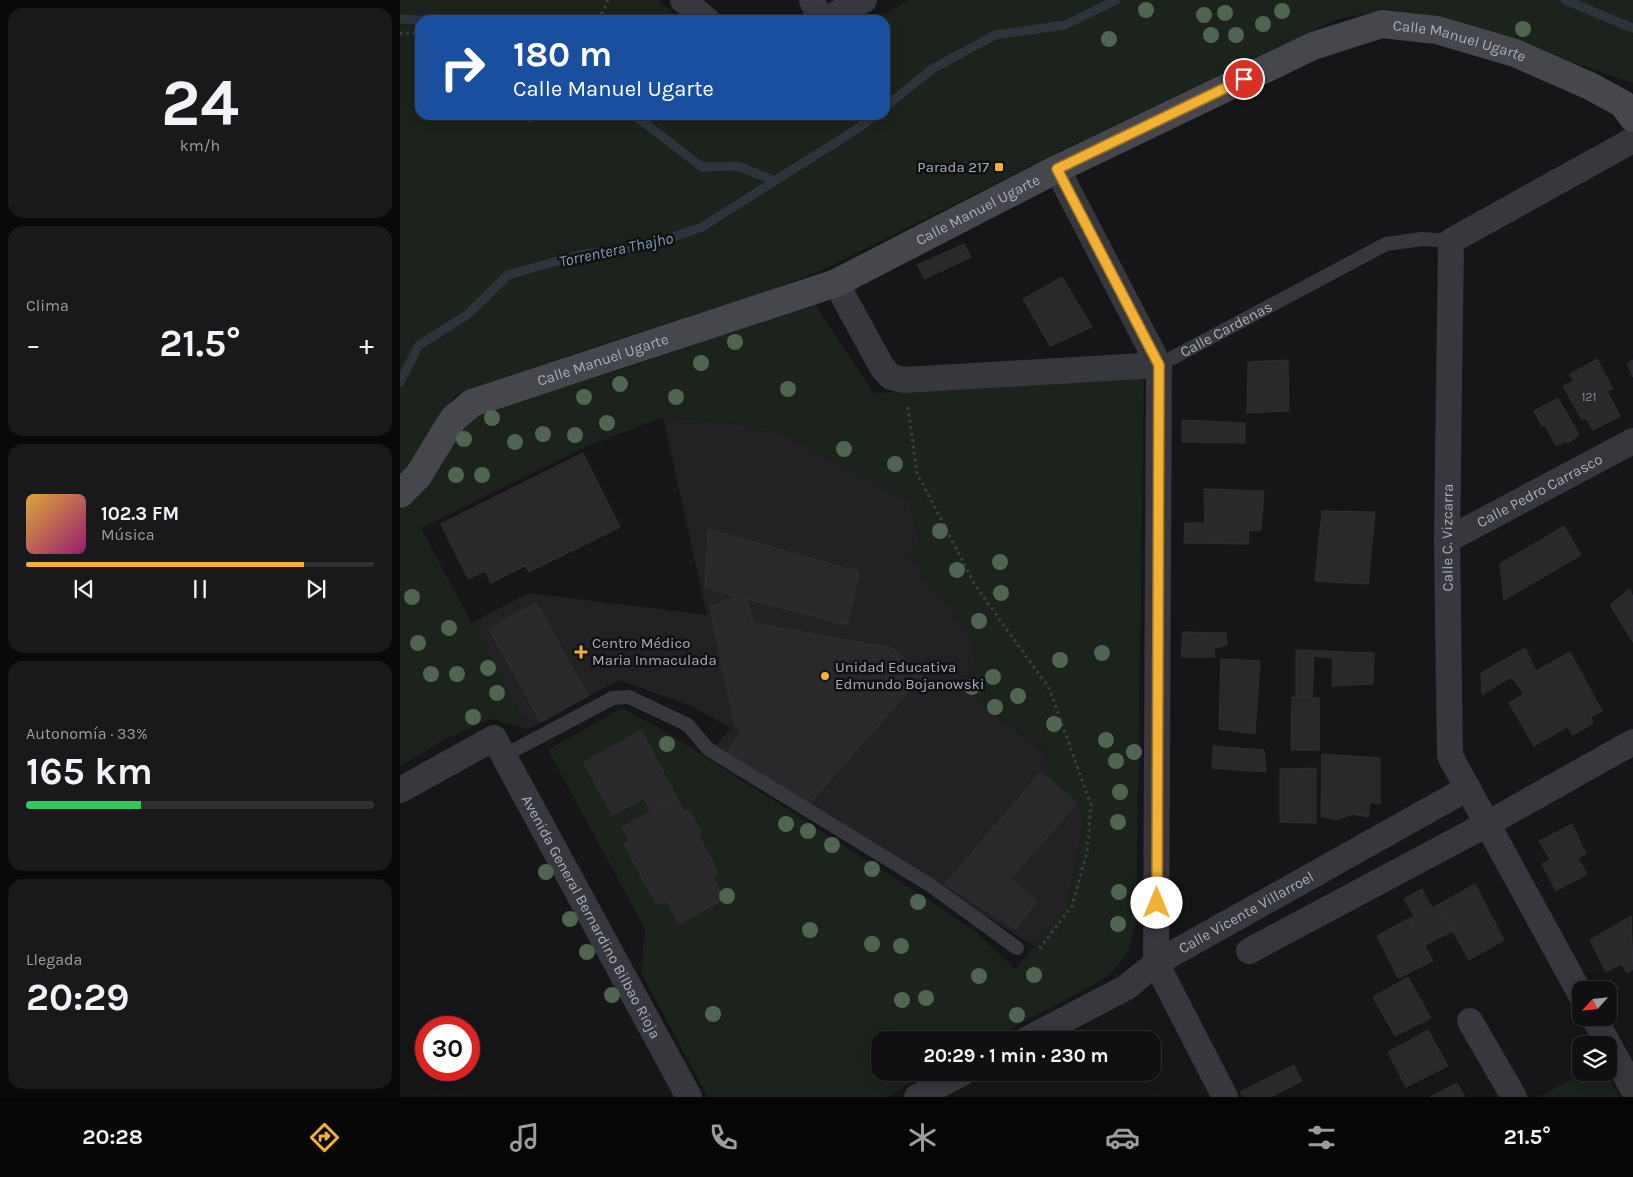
<!DOCTYPE html>
<html lang="es">
<head>
<meta charset="utf-8">
<style>
	:root { --surface:#101012; --page:#19191b; --text:#f1f3f6; --muted:#9c9d9f; --line:#303032; --accent:#f2b134 }
	body { margin:0; font-family:Karla,sans-serif; background:var(--page); color:var(--text); height:100vh; display:flex; flex-direction:column; font-size:19px; white-space:nowrap }
	* { box-sizing:border-box; margin:0 }
	p { font-size:16px; color:var(--muted) }
	.icon { flex:none; width:28px; height:28px; fill:none; stroke:currentColor; stroke-width:2; stroke-linecap:round; stroke-linejoin:round }
	.map { position:relative; flex:1; overflow:hidden }
	.sheet { display:flex; flex-direction:column; gap:8px; padding:8px; background:#09090a; width:400px }
	.sheet>* { flex:none }
	.hud { position:absolute; left:15px; top:15px; width:475px; height:105px; border-radius:15px; box-shadow:0 2px 12px #0003,0 0 0 1px var(--line); background:#1a4fa0; color:#fff; overflow:hidden }
	.needle { width:32px; rotate:243deg }
	.tools { position:absolute; left:1172px; top:981px; display:grid; gap:10px }
	.tools a { display:grid; place-items:center; width:45px; height:45px; border-radius:10px; background:var(--surface); box-shadow:0 2px 12px #0003,0 0 0 1px var(--line); font-size:25px }
	.speed { position:absolute; left:15px; top:1016px; display:flex; gap:10px; font-size:25px; font-weight:700; text-align:center }
	.speed>* { display:grid; place-content:center; width:65px; height:65px; border-radius:50%; background:var(--surface); box-shadow:0 2px 12px #0003,0 0 0 1px var(--line); line-height:1 }
	.speed .limit { border:8px solid #d22; background:#fff; color:#111 }
	.pin { position:absolute; display:grid; place-items:center; width:42px; height:42px; color:#fff; margin:-21px; border:2px solid #fff; border-radius:50%; box-shadow:0 1px 5px #0007 }
	.me { position:absolute; width:55px; margin:-28px; rotate:0deg; stroke-linejoin:round; filter:drop-shadow(0 0 4px #0008) }
	.turn { display:flex; align-items:center; gap:18px; height:105px; padding:0 15px; font-size:22px }
	.turn .icon { width:65px; height:65px; stroke-width:2.5 }
	.turn b { display:block; font-size:35px; line-height:42px }
	.big { font-size:38px; font-weight:700; line-height:1.1 }
	.sheet .card { flex:1; display:flex; flex-direction:column; justify-content:center; gap:8px; min-width:0; padding:0 18px; border-radius:15px; background:var(--page) }
	.sheet .dial { align-items:center; gap:0 }
	.dial b { font-size:65px; line-height:1 }
	.song { display:flex; align-items:center; gap:15px }
	.cover { width:60px; height:60px; border-radius:8px; background:linear-gradient(135deg,hsl(40 70% 55%),hsl(320 70% 35%)) }
	.played { height:5px; border-radius:2px; background:linear-gradient(90deg,var(--accent) 80%,var(--line) 80%) }
	.keys { display:flex; justify-content:space-around; direction:ltr }
	.heat { display:flex; justify-content:space-between; align-items:center; font-size:28px; direction:ltr }
	.charge { height:8px; border-radius:4px; background:linear-gradient(90deg,#34c759 33%,var(--line) 0) }
	.trip { position:absolute; left:471px; top:1031px; width:290px; height:50px; border-radius:15px; background:var(--surface); box-shadow:0 2px 12px #0003,0 0 0 1px var(--line); font-weight:700; line-height:50px; text-align:center }
	.dock { display:flex; height:80px; justify-content:space-around; align-items:center; background:#060607; color:var(--muted) }
	.dock .icon { width:35px; height:35px }
	.dock .active { color:var(--accent) }
	.dock b { font-size:22px; color:var(--text) }
	main { display:flex; flex:1; min-height:0 }
	.map>svg:first-child { display:block }
</style>
</head>
<body>
<main>
<section class="sheet">
<div class="card dial"><b>24</b><p>km/h</p></div>
<div class="card"><p>Clima</p>
<div class="heat"><a>−</a><b class="big">21.5°</b><a>+</a></div>
</div>
<div class="card">
<div class="song"><i class="cover"></i><div><b>102.3 FM</b><p>Música</p></div></div>
<div class="played"></div>
<div class="keys"><svg class="icon" aria-label="previous" viewBox="0 0 24 24"><path d="M18 5L8 12l10 7zM5 5v14"/></svg><svg class="icon" aria-label="pause" viewBox="0 0 24 24"><path d="M8 5v14M16 5v14"/></svg><svg class="icon" aria-label="next" viewBox="0 0 24 24"><path d="M6 5l10 7-10 7zM19 5v14"/></svg></div>
</div>
<div class="card"><p>Autonomía · 33%</p><b class="big">165 km</b><div class="charge"></div></div>
<div class="card"><p>Llegada</p><b class="big">20:29</b></div>
</section>
<div class="map">
<svg width="1233" height="1097" viewBox="0 0 1233 1097">
	<rect width="100%" height="100%" fill="#161618"/>
	<path fill="#222225" d="M 263,417 L 370,427 L 509,501 L 520,542 L 510,558 L 574,638 L 575,667 L 560,685 L 651,758 L 641,772 L 686,812 L 668,905 L 634,946 L 314,747 L 331,728 L 291,706 L 219,680 L 128,729 L 71,623 L 129,593 L 307,615 Z"/>
	<path fill="#1c231d" d="M 0,0 L 257,0 L 282,20 L 20,20 L 20,115 L 485,115 L 485,20 L 473,20 L 510,0 L 1233,0 L 1233,83 L 1044,18 L 988,9 L 935,20 L 665,149 L 427,268 L 324,309 L 194,347 L 55,395 L 16,465 L 0,481 Z
		M 414,303 L 474,393 L 737,377 L 744,382 L 736,922 C 729,954 724,964 697,983 L 589,1040 L 480,1040 L 480,1072 L 528,1073 L 487,1097 L 308,1097 L 241,973 L 245,929 L 148,750 L 222,708 L 263,730 L 538,906 L 577,933 L 615,969 L 668,905 L 686,812 L 641,772 L 651,757 L 560,685 L 575,667 L 574,638 L 510,558 L 520,542 L 509,501 L 370,427 L 263,417 L 183,448 L 21,528 L 128,729 L 91,719 L 48,738 L 0,766 L 0,511 L 28,480 L 57,434 L 75,417 L 97,407 L 214,372 Z
		M 1184,1072 L 1205,1073 L 1219,1097 L 1139,1097 Z"/>
	<g fill="none" stroke-linecap="round" stroke-linejoin="round">
		<path stroke="#2c353c" stroke-width="9" d="M 1165,0 L 1233,28
			M 0,19 L 21,20
			M 485,107 L 532,69 L 595,35 L 665,25 L 716,0
			M 234,115 L 302,167 L 338,166 L 375,181
			M 0,382 L 19,345 L 67,315 L 108,275 L 179,255 L 251,245 L 302,227 L 460,127 L 475,115"/>
	</g>
	<path fill="#29292c" stroke="#303034" d="M 564,244 L 571,257 L 525,279 L 517,265 Z
		M 662,277 L 692,327 L 650,346 L 623,299 Z
		M 1197,359 L 1213,389 L 1207,391 L 1220,416 L 1193,430 L 1186,418 L 1182,420 L 1163,386 L 1174,381 L 1170,374 Z
		M 888,360 L 889,411 L 847,413 L 848,362 Z
		M 1233,360 L 1233,377 L 1227,364 Z
		M 1158,398 L 1179,435 L 1168,443 L 1166,441 L 1156,446 L 1145,425 L 1142,426 L 1134,411 Z
		M 782,420 L 845,423 L 845,443 L 782,442 Z
		M 183,453 L 220,527 L 129,572 L 125,566 L 91,583 L 85,571 L 68,579 L 41,524 Z
		M 804,489 L 864,491 L 861,530 L 849,531 L 848,544 L 784,543 L 785,523 L 805,523 Z
		M 922,511 L 975,512 L 968,584 L 915,581 Z
		M 1164,526 L 1181,555 L 1104,600 L 1100,564 Z
		M 308,529 L 459,572 L 447,625 L 347,599 L 353,623 L 491,648 L 524,674 L 407,806 L 327,754 L 341,730 L 335,725 L 310,607 L 338,597 L 305,587 Z
		M 1230,589 L 1233,598 L 1233,642 L 1210,605 Z
		M 136,603 L 188,696 L 141,722 L 89,629 Z
		M 783,632 L 826,633 L 827,645 L 814,648 L 815,657 L 781,657 Z
		M 1125,648 L 1136,671 L 1170,652 L 1202,711 L 1191,717 L 1193,723 L 1173,735 L 1167,727 L 1134,746 L 1109,703 L 1124,694 L 1111,677 L 1082,695 L 1081,673 Z
		M 896,650 L 974,653 L 973,684 L 932,686 L 933,658 L 914,656 L 912,697 L 896,697 Z
		M 821,659 L 860,661 L 855,734 L 819,729 Z
		M 892,697 L 919,698 L 919,750 L 891,750 Z
		M 241,731 L 277,798 L 251,812 L 244,798 L 212,815 L 184,762 Z
		M 813,746 L 864,750 L 866,772 L 812,768 Z
		M 922,754 L 980,758 L 980,804 L 970,802 L 968,817 L 953,814 L 935,820 L 921,816 Z
		M 916,768 L 916,823 L 880,822 L 880,769 Z
		M 641,772 L 677,803 L 610,879 L 637,902 L 615,929 L 545,884 Z
		M 277,798 L 284,812 L 289,810 L 301,832 L 298,834 L 318,873 L 312,876 L 324,899 L 279,924 L 266,900 L 257,905 L 224,844 L 230,841 L 222,827 Z
		M 1172,824 L 1186,854 L 1178,858 L 1187,874 L 1156,891 L 1142,864 L 1150,860 L 1139,841 Z
		M 1075,884 L 1104,940 L 1069,960 L 1038,905 Z
		M 1022,889 L 1032,908 L 1038,905 L 1053,931 L 1025,945 L 1010,918 L 1014,916 L 1004,899 Z
		M 1231,916 L 1233,969 L 1227,973 L 1221,964 L 1206,972 L 1190,940 Z
		M 1010,918 L 1033,961 L 998,978 L 977,936 Z
		M 1008,977 L 1031,1018 L 995,1036 L 973,997 Z
		M 1028,1030 L 1048,1066 L 1006,1087 L 988,1052 Z
		M 894,1065 L 902,1081 L 871,1097 L 843,1097 L 840,1092 Z
		M 1057,1083 L 1065,1097 L 1030,1097 Z"/>
	<g fill="none" stroke-linecap="round" stroke-linejoin="round">
		<path stroke="#3d3f44" stroke-width="3" stroke-dasharray="2.5 4" stroke-linecap="butt" d="M 199,20 L 208,0
			M 0,33 L 20,33
			M 126,115 L 130,121 L 137,115
			M 508,407 L 517,473 L 575,585 L 649,688 L 691,805 L 687,852 L 672,906 L 639,949"/>
		<g stroke="#37383d" stroke-width="14">
			<path id="s1" d="M 759,365 L 986,244 L 1022,239 L 1051,241"/>
			<path d="M 103,756 L 213,698 L 229,697 L 288,725 L 308,749 L 530,885 L 617,948"/>
		</g>
		<g stroke="#37383d" stroke-width="26">
			<path d="M 283,0 L 307,20"/>
			<path d="M 412,0 L 420,20"/>
			<path d="M 424,20 L 464,0"/>
			<path d="M 657,169 L 759,365 L 756,963 L 825,1097"/>
			<path d="M 436,283 L 482,367 L 491,377 L 504,380 L 759,365"/>
			<path id="s2" d="M 1047,540 L 1233,441"/>
			<path id="s3" d="M 0,790 L 94,738 L 289,1097"/>
			<path d="M 849,951 L 1087,824 L 1233,742"/>
			<path id="s4" d="M 1181,995 L 1050,756 L 1047,540 L 1051,241 L 1233,140"/>
			<path d="M 1194,1018 L 1233,1089"/>
			<path d="M 1070,1021 L 1114,1097"/>
			<path id="s5" d="M 626,1040 L 727,987 L 756,963 L 1068,788"/>
			<path d="M 517,1097 L 564,1072"/>
		</g>
		<path stroke="#45474d" stroke-width="28" id="s6" d="M 0,494 L 18,476 L 53,419 L 72,403 L 436,283 L 657,169 L 913,46 L 982,24 L 1037,30 L 1115,53 L 1190,86 L 1223,104 L 1233,118"/>
	</g>
	<g fill="#506452">
		<circle cx="746" cy="10" r="8"/>
		<circle cx="882" cy="11" r="8"/>
		<circle cx="825" cy="13" r="8"/>
		<circle cx="804" cy="15" r="8"/>
		<circle cx="863" cy="24" r="8"/>
		<circle cx="1123" cy="29" r="8"/>
		<circle cx="811" cy="35" r="8"/>
		<circle cx="836" cy="35" r="8"/>
		<circle cx="709" cy="39" r="8"/>
		<circle cx="335" cy="342" r="8"/>
		<circle cx="301" cy="363" r="8"/>
		<circle cx="220" cy="384" r="8"/>
		<circle cx="388" cy="389" r="8"/>
		<circle cx="184" cy="397" r="8"/>
		<circle cx="276" cy="397" r="8"/>
		<circle cx="92" cy="418" r="8"/>
		<circle cx="207" cy="423" r="8"/>
		<circle cx="143" cy="434" r="8"/>
		<circle cx="175" cy="435" r="8"/>
		<circle cx="64" cy="439" r="8"/>
		<circle cx="115" cy="442" r="8"/>
		<circle cx="444" cy="449" r="8"/>
		<circle cx="495" cy="464" r="8"/>
		<circle cx="56" cy="475" r="8"/>
		<circle cx="82" cy="475" r="8"/>
		<circle cx="540" cy="531" r="8"/>
		<circle cx="600" cy="562" r="8"/>
		<circle cx="557" cy="570" r="8"/>
		<circle cx="601" cy="593" r="8"/>
		<circle cx="12" cy="597" r="8"/>
		<circle cx="579" cy="621" r="8"/>
		<circle cx="49" cy="628" r="8"/>
		<circle cx="18" cy="643" r="8"/>
		<circle cx="702" cy="653" r="8"/>
		<circle cx="660" cy="660" r="8"/>
		<circle cx="88" cy="668" r="8"/>
		<circle cx="31" cy="674" r="8"/>
		<circle cx="57" cy="674" r="8"/>
		<circle cx="593" cy="677" r="8"/>
		<circle cx="572" cy="687" r="8"/>
		<circle cx="97" cy="693" r="8"/>
		<circle cx="618" cy="696" r="8"/>
		<circle cx="595" cy="707" r="8"/>
		<circle cx="73" cy="717" r="8"/>
		<circle cx="654" cy="724" r="8"/>
		<circle cx="706" cy="740" r="8"/>
		<circle cx="267" cy="744" r="8"/>
		<circle cx="734" cy="752" r="8"/>
		<circle cx="716" cy="761" r="8"/>
		<circle cx="720" cy="792" r="8"/>
		<circle cx="718" cy="822" r="8"/>
		<circle cx="386" cy="824" r="8"/>
		<circle cx="408" cy="831" r="8"/>
		<circle cx="432" cy="845" r="8"/>
		<circle cx="472" cy="869" r="8"/>
		<circle cx="146" cy="872" r="8"/>
		<circle cx="719" cy="892" r="8"/>
		<circle cx="327" cy="896" r="8"/>
		<circle cx="518" cy="902" r="8"/>
		<circle cx="170" cy="919" r="8"/>
		<circle cx="718" cy="924" r="8"/>
		<circle cx="410" cy="930" r="8"/>
		<circle cx="472" cy="944" r="8"/>
		<circle cx="501" cy="946" r="8"/>
		<circle cx="187" cy="952" r="8"/>
		<circle cx="634" cy="975" r="8"/>
		<circle cx="579" cy="976" r="8"/>
		<circle cx="212" cy="995" r="8"/>
		<circle cx="526" cy="998" r="8"/>
		<circle cx="502" cy="1000" r="8"/>
		<circle cx="313" cy="1014" r="8"/>
		<circle cx="617" cy="1015" r="8"/>
	</g>
	<g fill="none" stroke-linecap="round" stroke-linejoin="round">
		<g stroke="#9d7322" stroke-width="12">
			<path id="route" d="M 757,903 L 759,365 L 657,169 L 844,79"/>
		</g>
		<use href="#route" stroke="#f2b134" stroke-width="9"/>
	</g>
	<g fill="#f2b134" stroke="#111113" stroke-width="2">
		<rect x="594" y="162" width="10" height="10" rx="2.5"/>
		<path d="M178.5 644.5h5v5h5v5h-5v5h-5v-5h-5v-5h5z"/>
		<circle cx="425" cy="676" r="5"/>
	</g>
	<g text-anchor="middle" stroke-width="5" stroke-linejoin="round" paint-order="stroke">
		<g font-size="12" fill="#888b94">
			<text x="1189" y="401">121</text>
		</g>
		<g font-size="15" fill="#a8adb8" stroke="#111113">
			<text dy="5" stroke="none"><textPath href="#s6" startOffset="1185">Calle Manuel Ugarte</textPath></text>
			<text dy="5" stroke="none"><textPath href="#s6" startOffset="660">Calle Manuel Ugarte</textPath></text>
			<text dy="5" stroke="none"><textPath href="#s1" startOffset="76">Calle Cardenas</textPath></text>
			<text dy="5" stroke="none"><textPath href="#s6" startOffset="255">Calle Manuel Ugarte</textPath></text>
			<text dy="5" stroke="none"><textPath href="#s2" startOffset="105">Calle Pedro Carrasco</textPath></text>
			<text dy="5" stroke="none"><textPath href="#s4" startOffset="491">Calle C. Vizcarra</textPath></text>
			<text dy="5" stroke="none"><textPath href="#s5" startOffset="255">Calle Vicente Villarroel</textPath></text>
			<text dy="5" stroke="none"><textPath href="#s3" startOffset="311">Avenida General Bernardino Bilbao Rioja</textPath></text>
		</g>
		<g font-size="15" fill="#a8adb8" stroke="#111113" text-anchor="start">
			<text x="589" y="172" text-anchor="end">Parada 217</text>
			<text x="192" y="648">Centro Médico<tspan x="192" dy="17">Maria Inmaculada</tspan></text>
			<text x="435" y="672">Unidad Educativa<tspan x="435" dy="17">Edmundo Bojanowski</tspan></text>
		</g>
		<g font-size="16" font-style="italic" fill="#7f9bb3" stroke="#111113">
			<text transform="translate(216 249) rotate(-12)" y="6">Torrentera Thajho</text>
		</g>
	</g>
</svg>
<div class="tools">
<a><svg class="needle" viewBox="-14 -14 28 28"><path d="M0-13l5 13h-10z" fill="#e53935"/><path d="M0 13l5-13h-10z" fill="#9c9d9f"/></svg></a>
<a><svg class="icon" aria-label="layers" viewBox="0 0 24 24"><path d="M12 4l9 5-9 5-9-5zM3 14l9 5 9-5"/></svg></a>
</div>
<div class="speed"><div class="limit">30</div></div>
<div class="pin" style="left:844px;top:79px;background:#d93025"><svg class="icon" aria-label="arrive" viewBox="0 0 24 24"><path d="M6 21V4h12l-3 4 3 4H6"/></svg></div>
<svg class="me" style="left:757px;top:903px" viewBox="-20 -20 40 40"><circle r="19" fill="#fff"/><path d="M0-13L10 11 0 6-10 11z" fill="#f2b134"/></svg>
<div class="trip">20:29 · 1 min · 230 m</div>
<div class="hud">
<div class="turn"><svg class="icon" aria-label="right" viewBox="0 0 24 24"><path d="M7 20v-9h11M14 6l5 5-5 5"/></svg><div><b>180 m</b>Calle Manuel Ugarte</div></div>
</div>
</div>
</main>
<nav class="dock">
<b>20:28</b>
<svg class="icon active" aria-label="directions" viewBox="0 0 24 24"><path d="M12 3l9 9-9 9-9-9zM9 14v-3h6M13 9l2 2-2 2"/></svg>
<svg class="icon" aria-label="music" viewBox="0 0 24 24"><path d="M9 18V5l10-2v13"/><circle cx="6" cy="18" r="3"/><circle cx="16" cy="16" r="3"/></svg>
<svg class="icon" aria-label="phone" viewBox="0 0 24 24"><path d="M5 4h4l2 5-3 2q2 4 5 5l2-3 5 2v4C11 20 4 13 5 4z"/></svg>
<svg class="icon" aria-label="climate" viewBox="0 0 24 24"><path d="M12 3v18M4 7l16 10M4 17L20 7"/></svg>
<svg class="icon" aria-label="car" viewBox="0 0 24 24"><path d="M5 17H2v-5l4-1 3-4h7l3 4 3 1v5h-3M9 17h6M6 11h13"/><circle cx="7" cy="17" r="2"/><circle cx="17" cy="17" r="2"/></svg>
<svg class="icon" aria-label="filters" viewBox="0 0 24 24"><path d="M4 7h16M4 17h16"/><circle cx="9" cy="7" r="2"/><circle cx="15" cy="17" r="2"/></svg>
<b>21.5°</b>
</nav>
</body>
</html>
